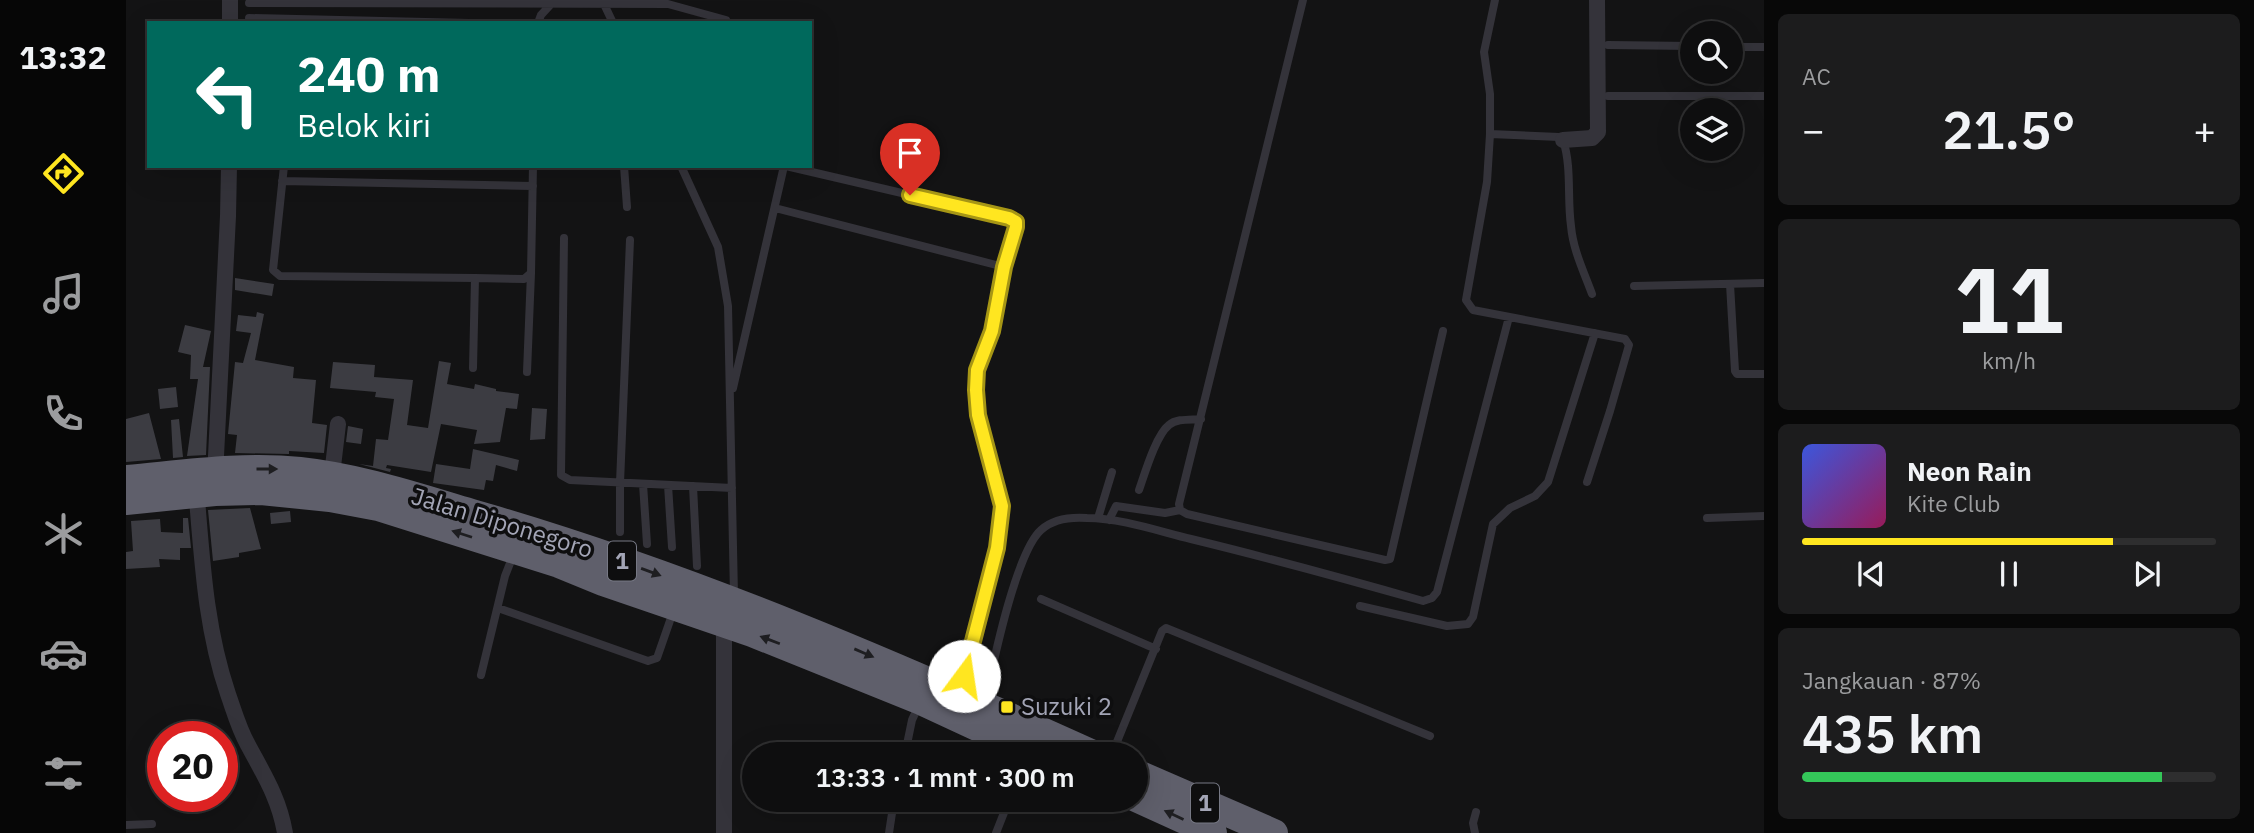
<!DOCTYPE html>
<html lang="id">
<head>
<meta charset="utf-8">
<style>
	:root { --surface:#0e0e0f; --page:#1c1c1d; --text:#f1f3f6; --muted:#9b9c9e; --line:#2e2e2f; --accent:#ffe620 }
	body { margin:0; font-family:"IBM Plex Sans",sans-serif; background:var(--page); color:var(--text); height:100vh; display:flex; flex-direction:column; font-size:26px; white-space:nowrap }
	* { box-sizing:border-box; margin:0 }
	p { font-size:23px; color:var(--muted) }
	.icon { flex:none; width:38px; height:38px; fill:none; stroke:currentColor; stroke-width:2; stroke-linecap:round; stroke-linejoin:round }
	.map { position:relative; flex:1; overflow:hidden }
	.side { display:flex; flex-direction:column; gap:14px; padding:14px; background:#080808; width:490px }
	.side>* { flex:none }
	.top-card { position:absolute; left:21px; top:21px; width:665px; height:147px; border-radius:0px; box-shadow:0 7px 28px #0002,0 0 0 2px var(--line); background:#00695c; color:#fff; overflow:hidden }
	.controls { position:absolute; left:1554px; top:21px; display:grid; gap:14px }
	.controls a { display:grid; place-items:center; width:63px; height:63px; border-radius:50%; background:var(--surface); box-shadow:0 7px 28px #0002,0 0 0 2px var(--line); font-size:35px }
	.speed { position:absolute; left:21px; top:721px; display:flex; gap:14px; font-size:35px; font-weight:700; text-align:center }
	.speed>* { display:grid; place-content:center; width:91px; height:91px; border-radius:50%; background:var(--surface); box-shadow:0 7px 28px #0002,0 0 0 2px var(--line); line-height:1 }
	.speed .limit { border:10px solid #d22; background:#fff; color:#111 }
	.pin { position:absolute; display:grid; place-items:center; width:60px; height:60px; color:#fff; margin:-72px -30px; border-radius:50% 50% 50% 0; rotate:-45deg; box-shadow:0 0 7px #0007 }
	.pin .icon { rotate:45deg }
	.me { position:absolute; width:77px; margin:-38px; rotate:14deg; stroke-linejoin:round; filter:drop-shadow(0 0 5px #0008) }
	.turn { display:flex; align-items:center; gap:24px; height:147px; padding:0 35px; font-size:32px }
	.turn .icon { width:91px; height:91px; stroke-width:2.5 }
	.turn b { display:block; font-size:49px; line-height:60px }
	.big { font-size:52px; font-weight:600; line-height:1.1 }
	.side .widget { flex:1; display:flex; flex-direction:column; justify-content:center; gap:10px; min-width:0; padding:0 24px; border-radius:10px; background:var(--page) }
	.side .dial { align-items:center; gap:0 }
	.dial b { font-size:91px; line-height:1 }
	.song { display:flex; align-items:center; gap:21px }
	.cover { width:84px; height:84px; border-radius:10px; background:linear-gradient(135deg,hsl(230 70% 55%),hsl(330 70% 35%)) }
	.played { height:7px; border-radius:4px; background:linear-gradient(90deg,var(--accent) 75%,var(--line) 75%) }
	.keys { display:flex; justify-content:space-around; direction:ltr }
	.heat { display:flex; justify-content:space-between; align-items:center; font-size:38px; direction:ltr }
	.charge { height:10px; border-radius:5px; background:linear-gradient(90deg,#34c759 87%,var(--line) 0) }
	.trip { position:absolute; left:616px; top:742px; width:406px; height:70px; border-radius:35px; background:var(--surface); box-shadow:0 7px 28px #0002,0 0 0 2px var(--line); font-weight:600; line-height:70px; text-align:center }
	main { display:flex; flex:1; min-height:0 }
	.dock { display:flex; flex-direction:column; width:126px; justify-content:space-around; align-items:center; background:#060606; color:var(--muted) }
	.dock .icon { width:49px; height:49px }
	.dock .selected { color:var(--accent) }
	.dock b { font-size:32px; color:var(--text) }
	.map>svg:first-child { display:block }
</style>
</head>
<body>
<main>
<nav class="dock">
<b>13:32</b>
<svg class="icon selected" aria-label="directions" viewBox="0 0 24 24"><path d="M12 3l9 9-9 9-9-9zM9 14v-3h6M13 9l2 2-2 2"/></svg>
<svg class="icon" aria-label="music" viewBox="0 0 24 24"><path d="M9 18V5l10-2v13"/><circle cx="6" cy="18" r="3"/><circle cx="16" cy="16" r="3"/></svg>
<svg class="icon" aria-label="phone" viewBox="0 0 24 24"><path d="M5 4h4l2 5-3 2q2 4 5 5l2-3 5 2v4C11 20 4 13 5 4z"/></svg>
<svg class="icon" aria-label="climate" viewBox="0 0 24 24"><path d="M12 3v18M4 7l16 10M4 17L20 7"/></svg>
<svg class="icon" aria-label="car" viewBox="0 0 24 24"><path d="M5 17H2v-5l4-1 3-4h7l3 4 3 1v5h-3M9 17h6M6 11h13"/><circle cx="7" cy="17" r="2"/><circle cx="17" cy="17" r="2"/></svg>
<svg class="icon" aria-label="filters" viewBox="0 0 24 24"><path d="M4 7h16M4 17h16"/><circle cx="9" cy="7" r="2"/><circle cx="15" cy="17" r="2"/></svg>
</nav>
<div class="map">
<svg width="1638" height="833" viewBox="0 0 1638 833">
	<rect width="100%" height="100%" fill="#131314"/>
	<path fill="#3c3c42" d="M 109,278 L 148,284 L 146,296 L 109,290 Z
		M 131,312 L 138,314 L 129,360 L 168,367 L 167,378 L 190,380 L 186,423 L 201,425 L 198,453 L 163,451 L 163,454 L 109,453 L 111,435 L 102,434 L 109,362 L 117,363 L 125,333 L 110,331 L 112,315 L 130,317 Z
		M 59,325 L 85,331 L 77,367 L 84,367 L 80,455 L 61,456 L 72,379 L 64,379 L 65,355 L 52,352 Z
		M 313,361 L 325,363 L 321,384 L 348,389 L 349,384 L 370,389 L 370,391 L 393,394 L 391,409 L 380,408 L 374,442 L 348,444 L 351,430 L 315,424 L 305,472 L 261,465 L 260,468 L 265,469 L 264,472 L 233,464 L 247,466 L 250,439 L 262,440 L 268,399 L 249,397 L 250,392 L 204,388 L 207,362 L 249,365 L 248,377 L 287,380 L 281,425 L 302,428 Z
		M 50,387 L 52,407 L 34,409 L 32,389 Z
		M 406,408 L 421,409 L 419,439 L 404,440 Z
		M 23,413 L 35,459 L 0,462 L 0,419 Z
		M 53,419 L 57,457 L 47,458 L 45,420 Z
		M 222,426 L 237,429 L 235,444 L 220,442 Z
		M 347,449 L 393,460 L 391,471 L 370,465 L 367,481 L 360,480 L 358,490 L 307,483 L 310,464 L 344,469 Z
		M 124,508 L 135,549 L 113,553 L 113,557 L 87,561 L 82,510 Z
		M 164,511 L 165,522 L 145,524 L 144,513 Z
		M 57,518 L 62,518 L 65,548 L 54,548 L 54,560 L 33,559 L 34,567 L 0,569 L 0,552 L 7,551 L 5,521 L 34,519 L 35,532 L 57,533 Z"/>
	<g fill="none" stroke-linecap="round" stroke-linejoin="round">
		<path stroke="#34333a" stroke-width="8" d="M 1369,0 L 1358,52 L 1364,94 L 1364,134 L 1361,182 L 1340,300 L 1347,310 L 1499,339 L 1503,345 L 1484,411 L 1461,482
			M 123,3 L 542,4 L 600,20
			M 478,4 L 487,23
			M 123,18 L 343,23
			M 412,23 L 415,15 L 426,3
			M 1482,45 L 1566,46
			M 1605,47 L 1638,47
			M 1482,96 L 1638,96
			M 1364,134 L 1433,137 L 1437,140 C 1446,167 1441,198 1445,226 C 1447,250 1458,272 1466,294
			M 158,166 L 147,270 L 154,276 L 349,278
			M 498,166 L 501,207
			M 555,166 L 592,247 L 602,306 L 608,595
			M 660,166 L 883,218 L 890,222 L 890,227 L 878,267 L 866,331 L 851,370 L 850,390 L 852,415 L 876,506 L 871,548 L 835,689
			M 156,181 L 407,186
			M 649,208 L 878,267
			M 438,238 L 435,475 L 444,480 L 606,488
			M 1604,284 L 1609,371 L 1611,374 L 1638,374
			M 1508,286 L 1638,283
			M 347,368 L 349,278 L 398,279 L 405,273 L 407,166
			M 401,372 L 405,273
			M 607,388 L 658,166
			M 517,484 L 521,544
			M 542,485 L 546,547
			M 567,486 L 571,566
			M 1013,490 C 1019,473 1030,435 1043,425 C 1051,418 1065,420 1075,419
			M 1054,510 L 1053,504 L 1177,0
			M 972,518 L 986,472
			M 1581,518 L 1638,516
			M 983,520 L 990,506 L 1039,513 L 1054,510 L 1061,514 L 1259,560 L 1264,559 L 1317,331
			M 494,532 L 494,483 L 504,240
			M 915,599 L 1030,649
			M 1234,606 L 1321,626 L 1342,624 L 1347,617 L 1367,524 L 1384,508 L 1409,496 L 1422,482 L 1469,333
			M 372,608 L 522,661 L 531,658 L 547,612
			M 355,675 L 379,576 L 388,553
			M 859,701 C 867,664 890,552 915,530 C 927,519 946,517 961,518 C 995,518 1032,531 1065,539 C 1143,558 1220,579 1297,601 L 1306,598 L 1311,592 L 1383,317
			M 779,754 L 786,720 L 792,707
			M 986,754 L 1036,631 L 1040,628 L 1304,736
			M 0,825 L 26,824
			M 763,833 L 768,800
			M 870,833 L 883,800
			M 1349,833 L 1347,823 L 1350,812"/>
		<path stroke="#34333a" stroke-width="16" d="M 104,23 L 104,0
			M 1437,140 L 1466,138 L 1472,132 L 1471,0
			M 206,475 L 212,424
			M 89,476 L 102,216 L 103,166
			M 70,487 C 76,557 79,627 102,694 C 108,711 113,729 122,745 C 138,775 153,798 159,833
			M 598,833 L 598,624"/>
		<path stroke="#5f5f6b" stroke-width="28" d="M 0,479 C 57,474 116,465 174,471 C 239,478 300,500 363,518 C 571,579 770,665 967,754
			M 0,501 L 89,492 L 135,491 L 204,498 L 252,507 L 433,564 L 477,582 L 626,633 L 795,701 L 909,754
			M 1010,773 L 1148,833
			M 1010,798 L 1087,833"/>
	</g>
	<defs><path id="oneway-solid" d="M-6-.8H1V-3.2L6.5 0L1 3.2V.8H-6Z" transform="scale(1.75)"/></defs>
	<g fill="#1e1e21">
		<use href="#oneway-solid" transform="translate(141 469)"/>
		<use href="#oneway-solid" transform="translate(336 534) rotate(-162)"/>
		<use href="#oneway-solid" transform="translate(525 572) rotate(20)"/>
		<use href="#oneway-solid" transform="translate(644 640) rotate(-159)"/>
		<use href="#oneway-solid" transform="translate(738 653) rotate(23)"/>
		<use href="#oneway-solid" transform="translate(1048 815) rotate(-155)"/>
	</g>
	<g fill="none" stroke-linecap="round" stroke-linejoin="round">
		<g stroke="#a69615" stroke-width="18">
			<path id="route" d="M 784,195 L 883,218 L 890,222 L 890,227 L 878,267 L 866,331 L 851,370 L 850,390 L 852,415 L 876,506 L 871,548 L 838,676"/>
		</g>
		<use href="#route" stroke="#ffe620" stroke-width="12"/>
	</g>
	<rect fill="#ffe620" stroke="#0e0e0f" stroke-width="2.5" x="874" y="700" width="14" height="14" rx="3.5"/>
	<g text-anchor="middle" stroke-width="7" stroke-linejoin="round" paint-order="stroke">
		<g fill="#0e0e0f" stroke="#767884" stroke-width="2">
			<rect x="482" y="541.5" width="28" height="39" rx="5"/>
			<rect x="1065" y="783.5" width="28" height="39" rx="5"/>
		</g>
		<g font-size="23" font-weight="bold" fill="#a3a5b6">
			<text x="496" y="569">1</text>
			<text x="1079" y="811">1</text>
		</g>
		<g font-size="24" fill="#a3a5b6" stroke="#0e0e0f">
			<text transform="translate(376 523) rotate(17)" y="8">Jalan Diponegoro</text>
		</g>
		<g font-size="24" fill="#a3a5b6" stroke="#0e0e0f" text-anchor="start">
			<text x="895" y="715">Suzuki 2</text>
		</g>
	</g>
</svg>
<div class="controls">
<a><svg class="icon" aria-label="search" viewBox="0 0 24 24"><circle cx="10" cy="10" r="6"/><path d="M15 15l6 6"/></svg></a>
<a><svg class="icon" aria-label="layers" viewBox="0 0 24 24"><path d="M12 4l9 5-9 5-9-5zM3 14l9 5 9-5"/></svg></a>
</div>
<div class="speed"><div class="limit">20</div></div>
<div class="pin" style="left:784px;top:195px;background:#d93025"><svg class="icon" aria-label="arrive" viewBox="0 0 24 24"><path d="M6 21V4h12l-3 4 3 4H6"/></svg></div>
<svg class="me" style="left:838px;top:676px" viewBox="-20 -20 40 40"><circle r="19" fill="#fff"/><path d="M0-13L10 11 0 6-10 11z" fill="#ffe620"/></svg>
<div class="trip">13:33 · 1 mnt · 300 m</div>
<div class="top-card">
<div class="turn"><svg class="icon" aria-label="left" viewBox="0 0 24 24"><path d="M17 20v-9H6M10 6l-5 5 5 5"/></svg><div><b>240 m</b>Belok kiri</div></div>
</div>
</div>
<section class="side">
<div class="widget"><p>AC</p>
<div class="heat"><a>−</a><b class="big">21.5°</b><a>+</a></div>
</div>
<div class="widget dial"><b>11</b><p>km/h</p></div>
<div class="widget">
<div class="song"><i class="cover"></i><div><b>Neon Rain</b><p>Kite Club</p></div></div>
<div class="played"></div>
<div class="keys"><svg class="icon" aria-label="previous" viewBox="0 0 24 24"><path d="M18 5L8 12l10 7zM5 5v14"/></svg><svg class="icon" aria-label="pause" viewBox="0 0 24 24"><path d="M8 5v14M16 5v14"/></svg><svg class="icon" aria-label="next" viewBox="0 0 24 24"><path d="M6 5l10 7-10 7zM19 5v14"/></svg></div>
</div>
<div class="widget"><p>Jangkauan · 87%</p><b class="big">435 km</b><div class="charge"></div></div>
</section>
</main>
</body>
</html>
